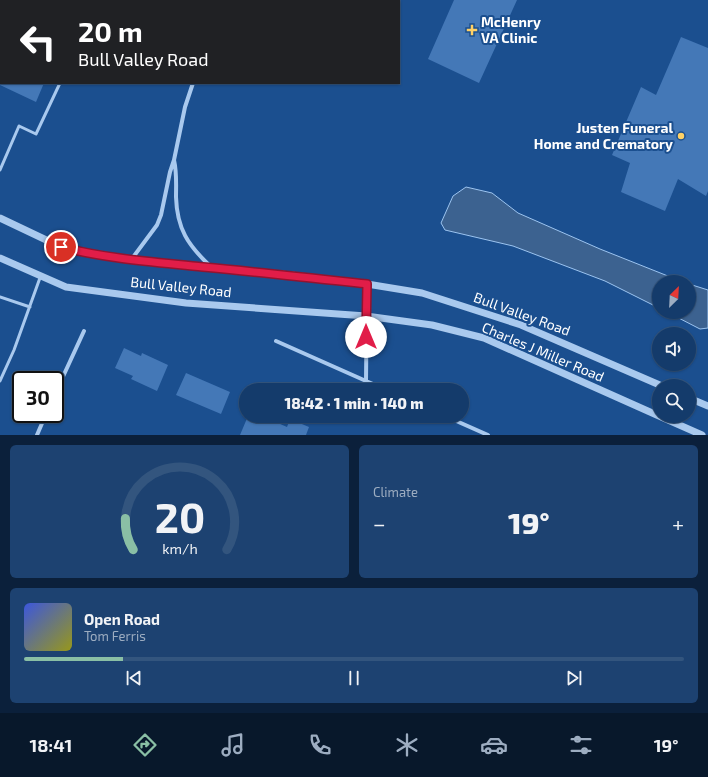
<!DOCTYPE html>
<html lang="en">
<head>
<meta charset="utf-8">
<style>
	:root { --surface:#143b6b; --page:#1d4271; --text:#f1f3f6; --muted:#9dadc1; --line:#33557e; --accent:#8abfa5 }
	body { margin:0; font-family:"Exo 2",sans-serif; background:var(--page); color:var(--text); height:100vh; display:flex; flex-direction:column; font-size:15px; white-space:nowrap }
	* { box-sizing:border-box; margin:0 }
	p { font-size:13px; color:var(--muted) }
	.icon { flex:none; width:22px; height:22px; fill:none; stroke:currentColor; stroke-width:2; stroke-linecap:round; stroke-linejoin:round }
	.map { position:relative; height:435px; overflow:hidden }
	.panel { display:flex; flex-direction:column; gap:10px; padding:10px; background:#0b203b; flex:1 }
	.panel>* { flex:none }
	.banner { position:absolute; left:0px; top:0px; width:400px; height:84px; box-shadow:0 1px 3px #0004,0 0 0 1px var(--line); background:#202124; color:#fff; overflow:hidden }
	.needle { width:26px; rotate:24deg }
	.buttons { position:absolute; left:652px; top:275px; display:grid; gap:8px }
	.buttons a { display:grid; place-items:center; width:44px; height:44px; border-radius:50%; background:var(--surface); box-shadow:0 1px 3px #0004,0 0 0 1px var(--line); font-size:20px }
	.speed { position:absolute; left:12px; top:371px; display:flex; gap:8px; font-size:20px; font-weight:700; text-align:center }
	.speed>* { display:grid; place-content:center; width:52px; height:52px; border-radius:50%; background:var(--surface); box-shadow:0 1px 3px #0004,0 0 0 1px var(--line); line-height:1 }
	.speed .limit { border:2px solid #111; border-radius:6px; background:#fff; color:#111 }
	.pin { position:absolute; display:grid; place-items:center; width:34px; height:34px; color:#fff; margin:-17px; border:2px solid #fff; border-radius:50%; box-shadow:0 1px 4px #0007 }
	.me { position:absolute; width:44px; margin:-22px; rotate:0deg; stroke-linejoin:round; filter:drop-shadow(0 0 3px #0008) }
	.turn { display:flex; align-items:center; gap:14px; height:84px; padding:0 12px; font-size:18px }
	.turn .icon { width:52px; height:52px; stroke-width:2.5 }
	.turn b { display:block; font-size:28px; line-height:34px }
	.big { font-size:30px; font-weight:800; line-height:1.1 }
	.panel .tile { flex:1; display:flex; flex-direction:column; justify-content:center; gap:6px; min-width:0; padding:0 14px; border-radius:6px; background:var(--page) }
	.panel .dial { align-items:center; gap:0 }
	.dial svg { height:104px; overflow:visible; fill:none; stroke:var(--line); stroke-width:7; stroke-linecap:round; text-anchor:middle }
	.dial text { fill:var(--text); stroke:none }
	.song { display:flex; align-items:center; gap:12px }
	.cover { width:48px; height:48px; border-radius:6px; background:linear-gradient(135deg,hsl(230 70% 55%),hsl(60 70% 35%)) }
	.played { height:4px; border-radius:2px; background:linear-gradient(90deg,var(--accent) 15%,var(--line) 15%) }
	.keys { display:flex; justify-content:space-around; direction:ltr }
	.heat { display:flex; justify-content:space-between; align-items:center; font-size:22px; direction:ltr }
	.panel .tiles { flex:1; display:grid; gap:10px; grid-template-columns:1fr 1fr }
	.tile:last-child { grid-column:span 2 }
	.trip { position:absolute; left:239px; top:383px; width:230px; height:40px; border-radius:20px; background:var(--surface); box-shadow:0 1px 3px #0004,0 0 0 1px var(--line); font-weight:800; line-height:40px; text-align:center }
	.dock { display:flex; height:64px; justify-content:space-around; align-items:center; background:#08182b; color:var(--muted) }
	.dock .icon { width:28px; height:28px }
	.dock .on { color:var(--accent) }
	.dock b { font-size:18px; color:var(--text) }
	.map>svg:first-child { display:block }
</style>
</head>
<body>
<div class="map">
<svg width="708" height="435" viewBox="0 0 708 435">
	<rect width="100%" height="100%" fill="#1b4f8f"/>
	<path fill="#3c6290" stroke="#9cc4f0" d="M 466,187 L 492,193 L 518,213 L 600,249 L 683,282 L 659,282 L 659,308 L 605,281 L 513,246 L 445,230 L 441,223 L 453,196 Z
		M 689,284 L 708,290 L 708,328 L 700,329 L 667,312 L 689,312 Z"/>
	<path fill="#4478b7" d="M 454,0 L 517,0 L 479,83 L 428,59 Z
		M 681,37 L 708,48 L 708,191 L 706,196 L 678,179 L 665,211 L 621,192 L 630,163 L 612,155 L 641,87 L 656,95 Z
		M 0,83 L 44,83 L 36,102 L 0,85 Z
		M 124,348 L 141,356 L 142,353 L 168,365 L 157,391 L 131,379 L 133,376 L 115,368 Z
		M 186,373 L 230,392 L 221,414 L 176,395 Z
		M 248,416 L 262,416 L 287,427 L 290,419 L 309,427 L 306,435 L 240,435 Z"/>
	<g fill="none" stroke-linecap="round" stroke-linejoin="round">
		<path stroke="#a9c9ee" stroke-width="3" d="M 85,0 L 87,1
			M 99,1 L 99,0
			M 0,170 L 19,126 L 36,134 L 60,83
			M 0,297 L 30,307
			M 0,381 L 14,350 L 41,275"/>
		<path stroke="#a9c9ee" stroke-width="4" d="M 230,1 L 230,0
			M 174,160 C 177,173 176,184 176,197 C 177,229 188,245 210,266
			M 131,260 L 157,225 L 161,215 L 170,172 L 174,160 L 185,107 L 193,83
			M 367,284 L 366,381 L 387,390
			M 276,341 L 366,381
			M 55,394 L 84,331
			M 445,416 L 488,435
			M 37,435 L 46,414"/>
		<path stroke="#a9c9ee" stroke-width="7" d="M 0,218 L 61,247 L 90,254 L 131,260 L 291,275 L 367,284 L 422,293 L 521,325 L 662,386
			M 0,258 L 66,287 L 186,303 L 366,316 L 432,325 L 484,338 L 659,416
			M 689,398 L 708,406
			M 659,416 L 702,435"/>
	</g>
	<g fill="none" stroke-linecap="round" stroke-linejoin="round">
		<g stroke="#92132f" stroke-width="10">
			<path id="route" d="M 61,247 C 108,259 155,262 203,267 C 258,272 312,278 367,284 L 366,337"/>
		</g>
		<use href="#route" stroke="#e11d48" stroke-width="7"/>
	</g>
	<g fill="#ffd166" stroke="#1b4f8f" stroke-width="1.5">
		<path d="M470 24h4v4h4v4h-4v4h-4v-4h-4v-4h4z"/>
		<circle cx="681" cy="136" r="4"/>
	</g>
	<g text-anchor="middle" stroke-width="4" stroke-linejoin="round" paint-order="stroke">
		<g font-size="14" font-weight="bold" fill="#fff" stroke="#1b4f8f" text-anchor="start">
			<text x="481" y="27">McHenry<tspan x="481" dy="16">VA Clinic</tspan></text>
			<text x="673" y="133" text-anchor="end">Justen Funeral<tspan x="673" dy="16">Home and Crematory</tspan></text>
		</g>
		<g font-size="14" fill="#fff" stroke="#1b4f8f">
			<text transform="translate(181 287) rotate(6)" y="5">Bull Valley Road</text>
			<text transform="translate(522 314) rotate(20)" y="5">Bull Valley Road</text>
			<text transform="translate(543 352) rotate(23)" y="5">Charles J Miller Road</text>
		</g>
	</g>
</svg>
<div class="buttons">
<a><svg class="needle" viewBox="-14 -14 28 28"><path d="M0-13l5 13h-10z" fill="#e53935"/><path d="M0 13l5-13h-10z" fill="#9dadc1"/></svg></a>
<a><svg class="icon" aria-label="sound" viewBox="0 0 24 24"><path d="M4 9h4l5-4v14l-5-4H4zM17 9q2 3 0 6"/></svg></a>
<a><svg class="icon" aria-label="search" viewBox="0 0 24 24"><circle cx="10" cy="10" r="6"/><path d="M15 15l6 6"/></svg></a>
</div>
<div class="speed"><div class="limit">30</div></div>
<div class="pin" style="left:61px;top:247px;background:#d93025"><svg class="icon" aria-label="arrive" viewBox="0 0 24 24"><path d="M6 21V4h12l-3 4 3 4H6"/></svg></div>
<svg class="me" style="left:366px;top:337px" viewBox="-20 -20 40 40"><circle r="19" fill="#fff"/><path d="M0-13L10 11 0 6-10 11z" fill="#e11d48"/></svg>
<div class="trip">18:42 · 1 min · 140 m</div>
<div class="banner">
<div class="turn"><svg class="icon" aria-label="left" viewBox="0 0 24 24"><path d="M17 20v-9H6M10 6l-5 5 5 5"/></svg><div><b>20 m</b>Bull Valley Road</div></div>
</div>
</div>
<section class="panel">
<div class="tiles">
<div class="tile dial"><svg viewBox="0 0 100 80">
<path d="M14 69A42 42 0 1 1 86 69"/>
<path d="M14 69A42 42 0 0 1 8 45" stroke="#8abfa5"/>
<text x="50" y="56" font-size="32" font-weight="700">20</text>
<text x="50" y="72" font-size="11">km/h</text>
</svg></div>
<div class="tile"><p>Climate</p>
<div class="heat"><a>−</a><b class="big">19°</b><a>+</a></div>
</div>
<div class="tile">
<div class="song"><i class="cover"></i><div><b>Open Road</b><p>Tom Ferris</p></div></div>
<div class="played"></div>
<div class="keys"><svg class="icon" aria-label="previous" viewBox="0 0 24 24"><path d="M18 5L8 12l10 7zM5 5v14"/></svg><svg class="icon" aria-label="pause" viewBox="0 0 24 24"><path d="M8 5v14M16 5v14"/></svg><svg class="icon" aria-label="next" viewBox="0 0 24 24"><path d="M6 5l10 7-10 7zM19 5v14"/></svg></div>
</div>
</div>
</section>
<nav class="dock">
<b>18:41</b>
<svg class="icon on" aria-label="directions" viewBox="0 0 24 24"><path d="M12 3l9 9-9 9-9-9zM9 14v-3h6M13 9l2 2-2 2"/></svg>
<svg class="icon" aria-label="music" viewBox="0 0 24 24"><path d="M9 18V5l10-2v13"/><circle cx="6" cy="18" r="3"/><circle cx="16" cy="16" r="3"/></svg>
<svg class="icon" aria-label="phone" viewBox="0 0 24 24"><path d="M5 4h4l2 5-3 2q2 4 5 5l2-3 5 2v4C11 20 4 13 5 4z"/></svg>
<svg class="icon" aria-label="climate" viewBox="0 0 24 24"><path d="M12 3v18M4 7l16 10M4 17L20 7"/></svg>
<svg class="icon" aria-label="car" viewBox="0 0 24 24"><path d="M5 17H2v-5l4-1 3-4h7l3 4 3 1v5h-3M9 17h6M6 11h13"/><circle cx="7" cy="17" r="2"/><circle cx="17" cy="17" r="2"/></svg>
<svg class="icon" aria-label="filters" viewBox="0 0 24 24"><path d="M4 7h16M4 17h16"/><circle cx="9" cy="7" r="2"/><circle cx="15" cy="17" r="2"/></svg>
<b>19°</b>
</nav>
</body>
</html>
